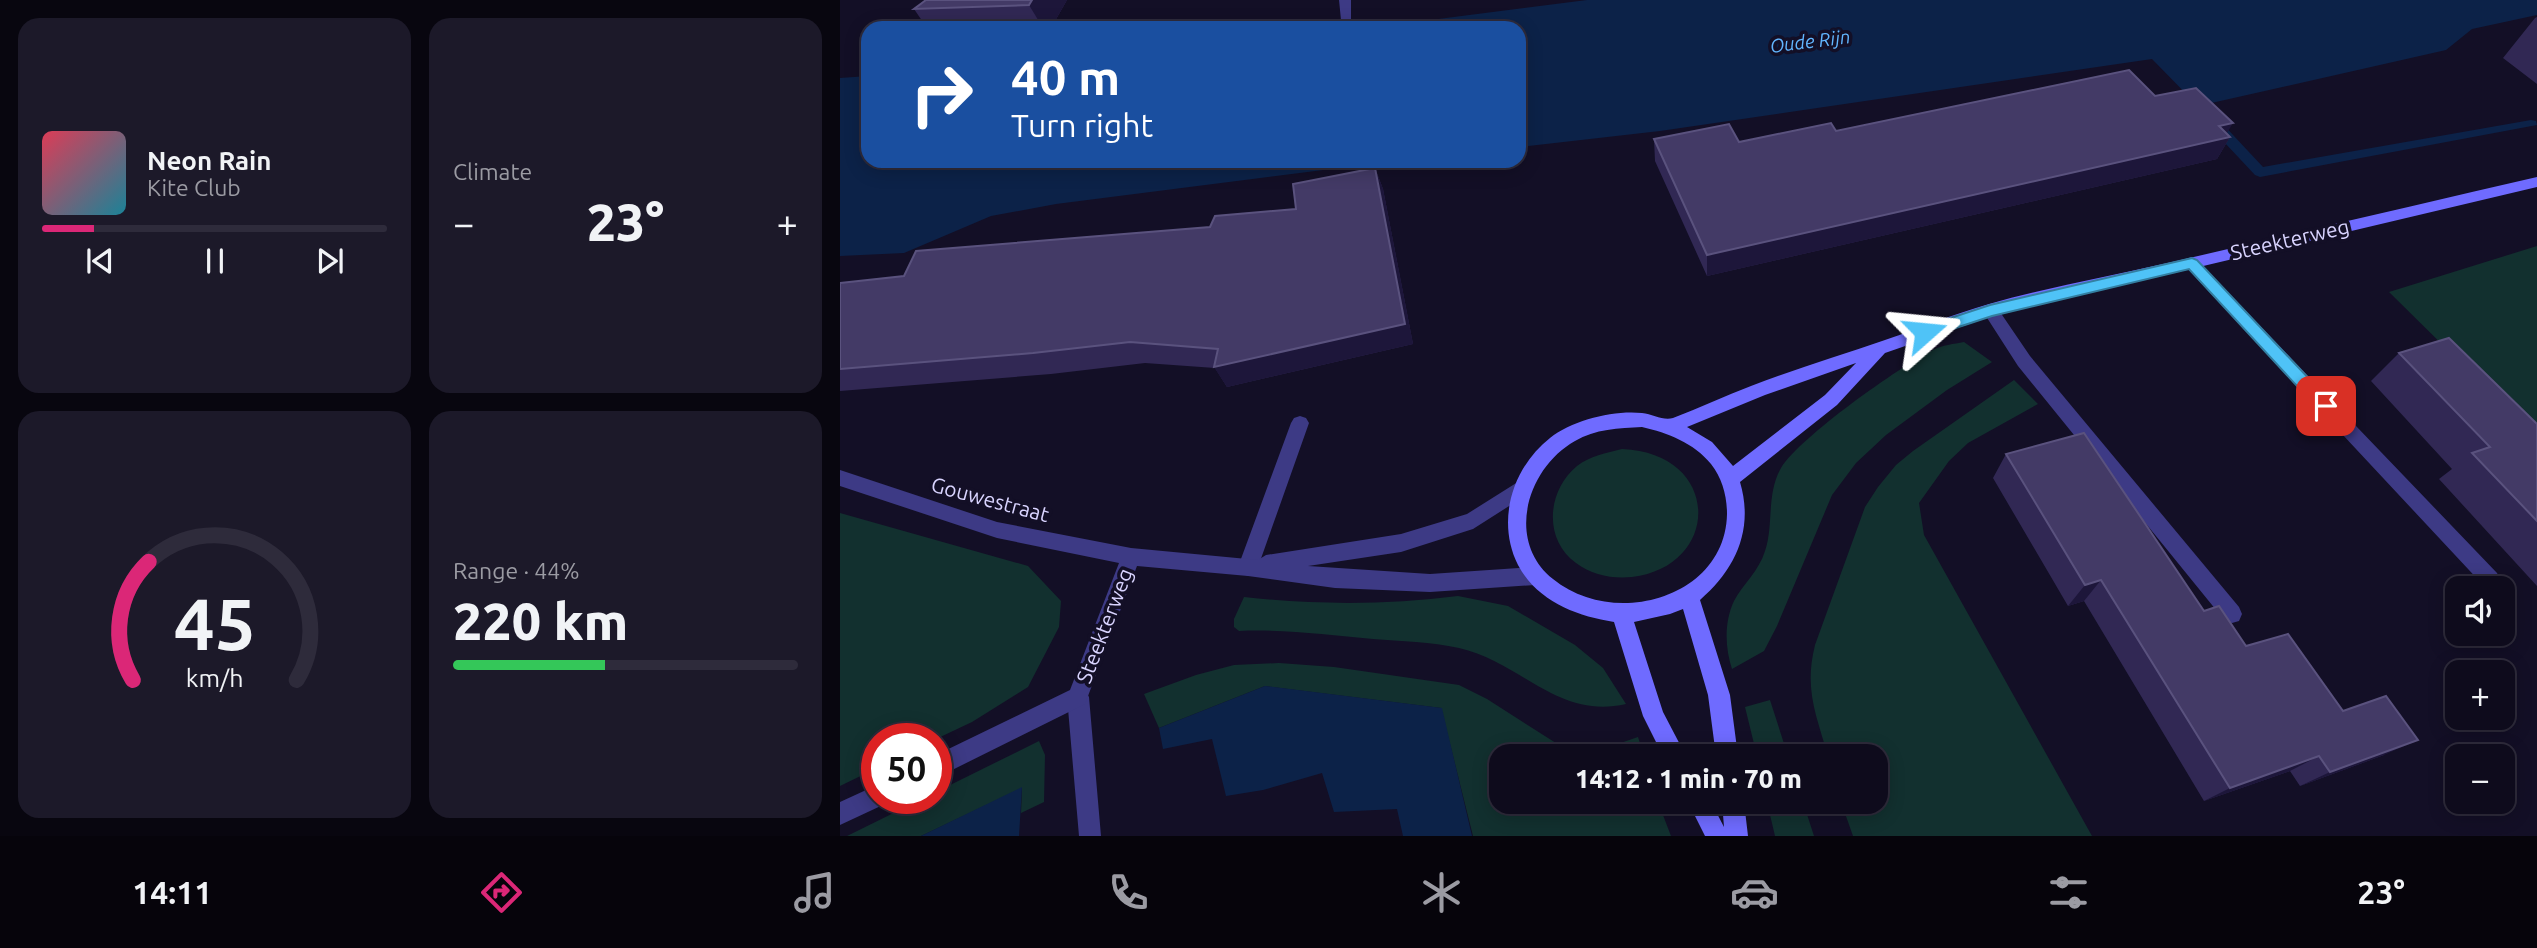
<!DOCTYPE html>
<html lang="en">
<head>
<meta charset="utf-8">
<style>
	:root { --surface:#0e0b1c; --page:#1c1929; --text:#f1f3f6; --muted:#9b9ba3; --line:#2e2b3b; --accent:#db2777 }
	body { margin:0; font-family:Ubuntu,sans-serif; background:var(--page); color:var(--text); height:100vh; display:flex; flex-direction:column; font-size:26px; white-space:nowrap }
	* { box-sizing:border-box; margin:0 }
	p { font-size:23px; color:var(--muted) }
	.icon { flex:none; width:38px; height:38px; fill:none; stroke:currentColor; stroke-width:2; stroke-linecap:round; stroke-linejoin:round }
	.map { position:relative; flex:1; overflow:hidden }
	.side { display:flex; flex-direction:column; gap:18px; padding:18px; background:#08060f; width:840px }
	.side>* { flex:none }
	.hud { position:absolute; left:21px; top:21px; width:665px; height:147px; border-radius:21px; box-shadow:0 4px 18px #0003,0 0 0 2px var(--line); background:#1a4fa0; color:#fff; overflow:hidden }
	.tools { position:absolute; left:1605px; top:576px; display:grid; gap:14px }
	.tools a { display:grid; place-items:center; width:70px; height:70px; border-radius:14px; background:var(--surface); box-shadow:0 4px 18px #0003,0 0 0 2px var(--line); font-size:35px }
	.speed { position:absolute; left:21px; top:723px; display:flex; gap:14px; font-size:35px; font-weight:700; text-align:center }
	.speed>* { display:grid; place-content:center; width:91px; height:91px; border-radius:50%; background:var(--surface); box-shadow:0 4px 18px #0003,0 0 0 2px var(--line); line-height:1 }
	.speed .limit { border:10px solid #d22; background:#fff; color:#111 }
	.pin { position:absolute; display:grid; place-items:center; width:60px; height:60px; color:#fff; margin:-30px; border-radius:14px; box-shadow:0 4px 10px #0006 }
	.me { position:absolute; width:77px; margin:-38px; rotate:72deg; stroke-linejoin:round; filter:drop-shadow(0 0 5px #0008) }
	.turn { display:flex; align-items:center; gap:24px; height:147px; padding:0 35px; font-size:32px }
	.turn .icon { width:91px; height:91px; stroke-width:2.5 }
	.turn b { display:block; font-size:49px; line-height:60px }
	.big { font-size:52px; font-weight:800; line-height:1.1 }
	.side .card { flex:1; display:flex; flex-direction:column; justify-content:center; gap:10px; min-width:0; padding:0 24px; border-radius:21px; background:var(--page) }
	.side .dial { align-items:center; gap:0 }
	.dial svg { height:182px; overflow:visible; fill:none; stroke:var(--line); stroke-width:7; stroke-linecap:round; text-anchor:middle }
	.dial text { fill:var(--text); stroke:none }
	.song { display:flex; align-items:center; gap:21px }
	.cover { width:84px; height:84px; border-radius:10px; background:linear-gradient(135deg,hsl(350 70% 55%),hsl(190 70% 35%)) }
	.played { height:7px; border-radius:4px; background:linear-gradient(90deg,var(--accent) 15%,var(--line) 15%) }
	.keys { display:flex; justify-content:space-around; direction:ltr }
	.heat { display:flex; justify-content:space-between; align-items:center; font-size:38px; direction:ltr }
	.charge { height:10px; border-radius:5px; background:linear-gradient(90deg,#34c759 44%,var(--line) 0) }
	.side .tiles { flex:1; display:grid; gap:18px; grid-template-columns:repeat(2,1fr) }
	.trip { position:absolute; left:649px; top:744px; width:399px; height:70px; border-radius:21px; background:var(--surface); box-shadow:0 4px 18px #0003,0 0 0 2px var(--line); font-weight:800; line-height:70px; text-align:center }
	.dock { display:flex; height:112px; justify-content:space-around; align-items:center; background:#06040b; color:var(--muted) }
	.dock .icon { width:49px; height:49px }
	.dock .active { color:var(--accent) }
	.dock b { font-size:32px; color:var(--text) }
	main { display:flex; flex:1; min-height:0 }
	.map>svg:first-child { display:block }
</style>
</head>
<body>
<main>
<section class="side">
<div class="tiles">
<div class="card">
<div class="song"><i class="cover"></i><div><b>Neon Rain</b><p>Kite Club</p></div></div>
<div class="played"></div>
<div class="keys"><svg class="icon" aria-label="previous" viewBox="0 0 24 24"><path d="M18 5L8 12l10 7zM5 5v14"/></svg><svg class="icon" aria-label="pause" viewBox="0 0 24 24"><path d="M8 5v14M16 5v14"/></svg><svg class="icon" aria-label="next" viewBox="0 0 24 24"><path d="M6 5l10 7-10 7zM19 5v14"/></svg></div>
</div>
<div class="card"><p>Climate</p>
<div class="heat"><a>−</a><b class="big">23°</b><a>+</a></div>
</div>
<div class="card dial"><svg viewBox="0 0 100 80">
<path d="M14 69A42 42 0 1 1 86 69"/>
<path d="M14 69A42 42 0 0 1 21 17" stroke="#db2777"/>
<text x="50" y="56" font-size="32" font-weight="700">45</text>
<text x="50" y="72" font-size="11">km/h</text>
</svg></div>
<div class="card"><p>Range · 44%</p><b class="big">220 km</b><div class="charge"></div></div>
</div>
</section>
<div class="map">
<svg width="1697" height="836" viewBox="0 0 1697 836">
	<rect width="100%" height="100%" fill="#130f26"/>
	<path fill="#12302f" d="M 1697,246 L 1697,438 L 1549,292 Z
		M 1124,342 L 1152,362 L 1107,390 L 1046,435 L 1016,463 L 992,495 L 937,626 L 924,651 L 892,669 C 885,648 884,622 894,601 C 903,584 919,571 925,551 C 934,525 926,494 941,468 C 960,437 1059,367 1093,350 C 1102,345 1114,344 1124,342 Z
		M 1174,380 L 1198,404 L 1128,443 L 1109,461 L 1079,503 L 1084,535 L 1252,836 L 1013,836 L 1001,802 L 1036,802 L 1036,756 L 988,756 C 976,714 964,689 975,645 L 1025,507 L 1038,487 L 1056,465 L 1073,451 Z
		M 782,449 C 882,453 882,566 792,577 C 772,579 752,575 736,563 C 703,539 707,491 737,466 C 750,456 766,453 782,449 Z
		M 0,513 L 188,566 L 221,601 L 219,627 L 188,687 L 132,722 L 96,739 L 37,738 L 37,768 L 0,786 Z
		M 618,596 L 668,606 L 735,645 L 763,668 L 786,704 C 718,720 681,662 619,648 C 591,642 561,641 533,639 C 488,635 444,629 399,631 L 394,627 L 394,619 L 404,597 C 475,605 547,605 618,596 Z
		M 439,663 L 494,667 L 619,685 L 647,699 L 719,745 L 743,752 L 763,749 L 798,737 L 804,756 L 662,756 L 662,802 L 818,802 L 831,836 L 633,836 L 601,708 L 425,686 L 319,728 L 304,694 L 356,675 L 394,665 Z
		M 930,700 L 948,756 L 917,756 L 905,707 Z
		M 199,741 L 205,755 L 204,802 L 181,813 L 182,788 L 81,836 L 7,836 L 84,798 L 96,798 L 96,792 Z
		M 927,802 L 963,802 L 974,836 L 935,836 Z"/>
	<path fill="#0c2248" d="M 747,0 L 1697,0 L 1697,15 L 1632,29 L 1606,50 L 1358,106 L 1312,59 L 820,131 L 679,147 L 679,28 L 528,28 Z
		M 28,76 L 28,161 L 554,161 L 216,204 L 151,216 L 64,253 L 0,256 L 0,78 Z
		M 425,686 L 602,708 L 632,836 L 563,836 L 557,809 L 494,812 L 482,773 L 423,790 L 386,796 L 372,739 L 323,749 L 319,728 Z
		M 182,787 L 179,836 L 81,836 Z"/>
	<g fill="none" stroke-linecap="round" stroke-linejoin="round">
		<path fill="#0c2248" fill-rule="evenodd" d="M 1374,119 L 1379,120 L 1423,167 L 1691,120 L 1696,121 L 1697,125 L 1420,177 L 1415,175 L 1369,126 L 1369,120 Z"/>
		<path fill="#3d3a85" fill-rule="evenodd" d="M 499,0 L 511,0 L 511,23 L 501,20 Z
			M 1351,257 L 1356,259 L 1657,573 L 1660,579 L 1657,585 L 1650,588 L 1643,585 L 1346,267 L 1343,263 L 1346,259 Z
			M 1150,304 L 1156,306 L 1190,356 L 1399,607 L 1402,614 L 1399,621 L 1392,623 L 1385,621 L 1178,366 L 1142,310 Z
			M 460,416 L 466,418 L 469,423 L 418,567 L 415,573 L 408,576 L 401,573 L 398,567 L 451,423 L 454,418 Z
			M 238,687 L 245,690 L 249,697 L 261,836 L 239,836 L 227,697 L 231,690 Z"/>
		<path fill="#3d3a85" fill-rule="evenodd" d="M 0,470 L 157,522 L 291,548 L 418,560 L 426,555 L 561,534 L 627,514 L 681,480 L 688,482 L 690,488 L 688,494 L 633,529 L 561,552 L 468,566 L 590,574 L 695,567 L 702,570 L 705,576 L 702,582 L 695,585 L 590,592 L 495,588 L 408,576 L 297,566 L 245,704 L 96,778 L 96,755 L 230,690 L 279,563 L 157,538 L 0,486 Z
			M 37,785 L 37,798 L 47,798 L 45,804 L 0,825 L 0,802 Z"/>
		<path fill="#6f6bff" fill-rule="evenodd" d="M 1697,177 L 1697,187 L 1152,316 L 1045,353 L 997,405 L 900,482 C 914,529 896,569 860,600 L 890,695 L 898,756 L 876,756 L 868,695 L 843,609 L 830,614 L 794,622 L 823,712 L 846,756 L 823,756 L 803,716 L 774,622 C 736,616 697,601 678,565 C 656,521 672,468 710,438 C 733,420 773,410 802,413 C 813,414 823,421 833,418 C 859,408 885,396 911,386 C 955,369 1001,355 1045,340 C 1080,328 1114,314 1149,304 C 1209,287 1271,276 1332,262 C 1454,234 1575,205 1697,177 ZM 1016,363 L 985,395 L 893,466 L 872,442 L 847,427 L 925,395 ZM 802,427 C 828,433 854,443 871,464 C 882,478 887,496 887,514 C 886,569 838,601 788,603 C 761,604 734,596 713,579 C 665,541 687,468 735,441 C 755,429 779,428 802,427 Z
			M 848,802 L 871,802 L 884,827 L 882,802 L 904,802 L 908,836 L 865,836 Z"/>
	</g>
	<path fill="#312854" d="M 227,0 L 211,28 L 87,28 L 74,9 Z
		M 1697,17 L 1697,84 L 1663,58 L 1695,18 Z
		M 996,131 L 1387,134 L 1390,137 L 1377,159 L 867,276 L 815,161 L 814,139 L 899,142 Z
		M 535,168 L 543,189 L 573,344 L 387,387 L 375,368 L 305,363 L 211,374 L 0,391 L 0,283 L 64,276 L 370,227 L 456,209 Z
		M 1559,353 L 1697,424 L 1697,586 L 1599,479 L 1612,469 L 1531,381 Z
		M 1166,454 L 1364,611 L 1406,646 L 1503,711 L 1544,755 L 1460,786 L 1450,771 L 1364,801 L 1244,601 L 1228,606 L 1153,478 Z"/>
	<path fill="#1d163a" d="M 192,0 L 227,0 L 211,28 L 203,28 L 189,5 Z
		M 1393,123 L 1384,138 L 1390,137 L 1377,159 L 867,276 L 867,255 Z
		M 535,168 L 543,189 L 573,344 L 387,387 L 374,367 Z
		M 1261,580 L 1244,601 L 1228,606 L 1245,585 Z
		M 1578,740 L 1544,755 L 1460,786 L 1490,772 Z
		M 1479,756 L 1450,771 L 1364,801 L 1390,788 Z"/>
	<path fill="#433a66" stroke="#5a527e" stroke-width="2" d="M 86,0 L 192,0 L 189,5 L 74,9 Z
		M 1289,70 L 1315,96 L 1356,88 L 1393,123 L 1379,126 L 1390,137 L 867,255 L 814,139 L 889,124 L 899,142 L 991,123 L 996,131 Z
		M 535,168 L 565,324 L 374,367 L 378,349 L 290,342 L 193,353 L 0,369 L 0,283 L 64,276 L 76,251 L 370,227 L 375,216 L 456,209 L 453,184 Z
		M 1609,338 L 1697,424 L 1697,521 L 1632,453 L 1650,447 L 1559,353 Z
		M 1244,433 L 1364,611 L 1379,606 L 1406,646 L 1448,634 L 1503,711 L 1546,696 L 1578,740 L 1490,772 L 1479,756 L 1390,788 L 1261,580 L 1245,585 L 1166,454 Z"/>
	<path fill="#4fc3f7" stroke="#337fa1" stroke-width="2" d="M 1352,258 L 1357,260 L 1491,402 L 1494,406 L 1491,411 L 1480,411 L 1349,269 L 1152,316 L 1085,338 L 1078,332 L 1080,328 L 1150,305 Z"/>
	<g text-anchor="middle" stroke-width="7" stroke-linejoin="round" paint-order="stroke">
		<g font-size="19" font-style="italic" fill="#62b6ff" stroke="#130f26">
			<text transform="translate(970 41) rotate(-7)" y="7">Oude Rijn</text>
		</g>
		<g font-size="21" fill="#d9d4ff" stroke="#130f26">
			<text transform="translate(1450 240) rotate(-13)" y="7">Steekterweg</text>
			<text transform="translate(150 500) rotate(15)" y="7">Gouwestraat</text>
			<text transform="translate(265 626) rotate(-69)" y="7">Steekterweg</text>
		</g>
	</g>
</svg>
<div class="tools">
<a><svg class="icon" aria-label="sound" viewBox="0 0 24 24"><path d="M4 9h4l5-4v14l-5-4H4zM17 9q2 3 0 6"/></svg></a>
<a>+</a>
<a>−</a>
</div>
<div class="speed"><div class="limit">50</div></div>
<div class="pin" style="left:1486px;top:406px;background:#d93025"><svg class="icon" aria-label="arrive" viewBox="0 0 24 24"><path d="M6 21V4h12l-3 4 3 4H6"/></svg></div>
<svg class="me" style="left:1085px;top:332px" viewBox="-20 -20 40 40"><path d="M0-17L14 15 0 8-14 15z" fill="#4fc3f7" stroke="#fff" stroke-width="4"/></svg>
<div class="trip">14:12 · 1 min · 70 m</div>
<div class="hud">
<div class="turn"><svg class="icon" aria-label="right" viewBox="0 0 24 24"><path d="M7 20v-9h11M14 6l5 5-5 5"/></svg><div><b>40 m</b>Turn right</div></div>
</div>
</div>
</main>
<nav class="dock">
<b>14:11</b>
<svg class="icon active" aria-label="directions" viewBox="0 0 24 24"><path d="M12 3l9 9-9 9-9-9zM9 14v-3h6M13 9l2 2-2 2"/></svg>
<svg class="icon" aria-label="music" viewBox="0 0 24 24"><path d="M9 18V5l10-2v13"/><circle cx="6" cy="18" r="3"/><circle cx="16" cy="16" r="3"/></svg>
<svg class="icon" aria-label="phone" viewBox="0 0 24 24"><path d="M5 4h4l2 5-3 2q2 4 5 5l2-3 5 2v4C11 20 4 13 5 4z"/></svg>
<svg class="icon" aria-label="climate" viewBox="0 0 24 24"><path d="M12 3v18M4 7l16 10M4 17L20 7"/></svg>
<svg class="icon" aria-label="car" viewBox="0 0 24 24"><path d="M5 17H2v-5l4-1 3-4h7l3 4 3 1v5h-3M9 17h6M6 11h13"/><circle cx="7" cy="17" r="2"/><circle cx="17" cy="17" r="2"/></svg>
<svg class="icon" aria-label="filters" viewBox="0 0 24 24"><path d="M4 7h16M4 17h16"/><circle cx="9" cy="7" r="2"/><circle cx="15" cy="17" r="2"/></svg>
<b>23°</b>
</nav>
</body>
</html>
